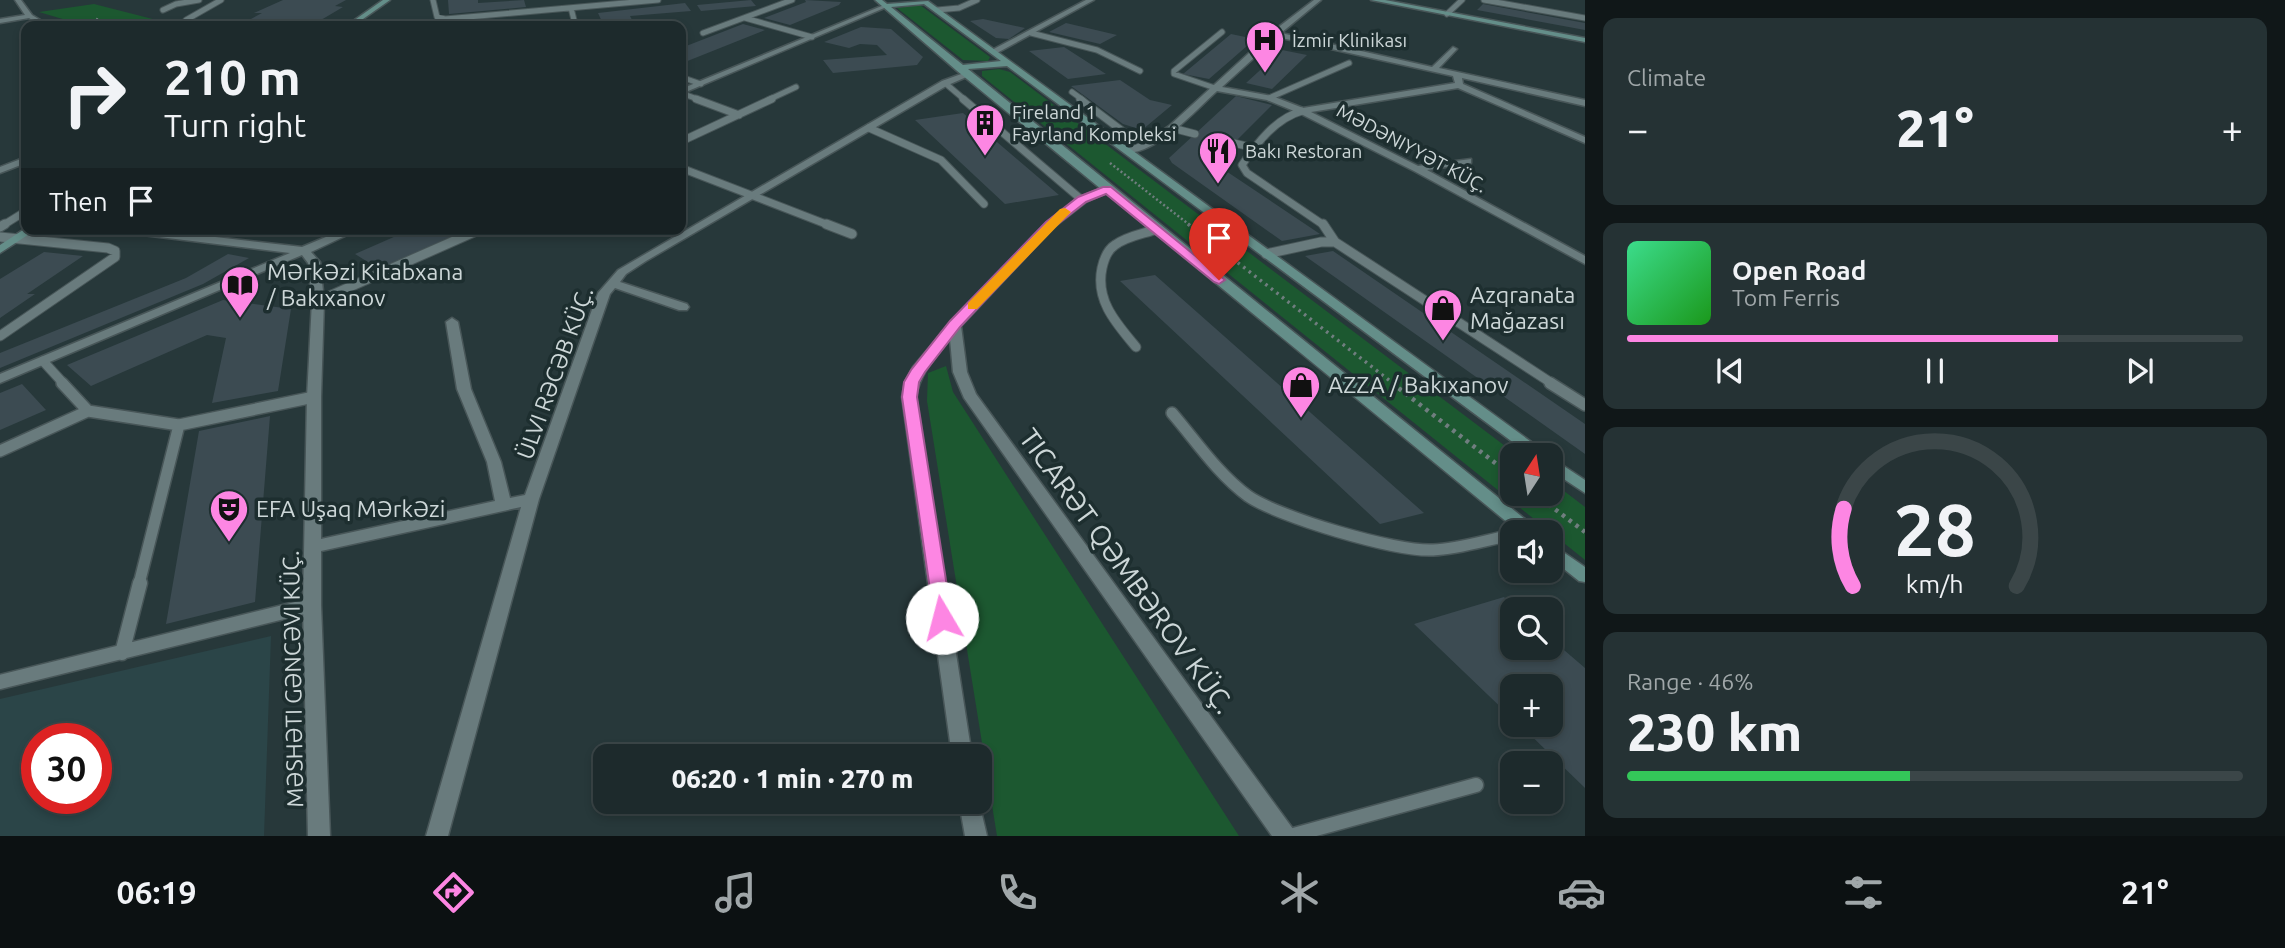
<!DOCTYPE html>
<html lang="en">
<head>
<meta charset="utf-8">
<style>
	:root { --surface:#1d2a2c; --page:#253234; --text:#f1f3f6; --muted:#a0a7a9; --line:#3b4648; --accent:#fd86e3 }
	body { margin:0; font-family:Ubuntu,sans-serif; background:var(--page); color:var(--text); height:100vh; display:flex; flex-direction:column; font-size:26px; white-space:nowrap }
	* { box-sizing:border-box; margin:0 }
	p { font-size:23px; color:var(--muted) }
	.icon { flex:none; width:38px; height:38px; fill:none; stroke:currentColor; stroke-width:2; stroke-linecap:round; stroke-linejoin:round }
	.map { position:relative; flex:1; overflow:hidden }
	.drawer { display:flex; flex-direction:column; gap:18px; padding:18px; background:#101718; width:700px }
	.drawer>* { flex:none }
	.top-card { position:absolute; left:21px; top:21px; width:665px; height:214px; border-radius:14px; box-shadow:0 4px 10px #0003,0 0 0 2px var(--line); background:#1d2a2c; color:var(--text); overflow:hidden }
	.needle { width:46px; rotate:12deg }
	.fabs { position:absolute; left:1500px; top:443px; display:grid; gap:14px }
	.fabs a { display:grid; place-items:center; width:63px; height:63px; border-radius:14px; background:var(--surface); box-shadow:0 4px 10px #0003,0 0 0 2px var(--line); font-size:35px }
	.speed { position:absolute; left:21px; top:723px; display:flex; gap:14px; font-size:35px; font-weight:700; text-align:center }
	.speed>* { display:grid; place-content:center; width:91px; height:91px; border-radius:50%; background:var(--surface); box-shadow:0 4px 10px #0003,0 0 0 2px var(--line); line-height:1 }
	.speed .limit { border:10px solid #d22; background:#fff; color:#111 }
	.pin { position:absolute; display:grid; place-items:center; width:60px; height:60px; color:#fff; margin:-72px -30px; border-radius:50% 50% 50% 0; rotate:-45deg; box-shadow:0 0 7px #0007 }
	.pin .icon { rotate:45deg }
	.me { position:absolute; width:77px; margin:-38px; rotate:352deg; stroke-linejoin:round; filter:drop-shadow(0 0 5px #0008) }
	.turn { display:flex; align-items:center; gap:24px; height:147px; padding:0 28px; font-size:32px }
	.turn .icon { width:91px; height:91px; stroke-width:2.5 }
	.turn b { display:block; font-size:49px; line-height:60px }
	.then { display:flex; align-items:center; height:66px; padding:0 28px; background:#0003; gap:14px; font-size:26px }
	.big { font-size:52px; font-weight:800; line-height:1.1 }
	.drawer .card { flex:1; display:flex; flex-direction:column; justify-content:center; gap:10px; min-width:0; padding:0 24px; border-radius:14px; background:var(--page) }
	.drawer .dial { align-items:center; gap:0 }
	.dial svg { height:182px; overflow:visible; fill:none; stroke:var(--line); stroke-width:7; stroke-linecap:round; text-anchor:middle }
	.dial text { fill:var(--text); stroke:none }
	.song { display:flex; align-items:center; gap:21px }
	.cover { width:84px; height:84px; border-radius:10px; background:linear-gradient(135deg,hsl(150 70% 55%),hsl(120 70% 35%)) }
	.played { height:7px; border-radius:4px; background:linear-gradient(90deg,var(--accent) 70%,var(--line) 70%) }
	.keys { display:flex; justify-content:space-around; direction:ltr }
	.heat { display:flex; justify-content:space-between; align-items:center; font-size:38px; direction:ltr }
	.charge { height:10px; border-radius:5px; background:linear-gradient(90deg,#34c759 46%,var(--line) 0) }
	.trip { position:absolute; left:593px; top:744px; width:399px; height:70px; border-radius:14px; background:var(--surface); box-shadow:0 4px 10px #0003,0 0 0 2px var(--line); font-weight:800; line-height:70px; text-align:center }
	.tab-bar { display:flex; height:112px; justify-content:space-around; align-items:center; background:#0c1112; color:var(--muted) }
	.tab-bar .icon { width:49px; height:49px }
	.tab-bar .active { color:var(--accent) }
	.tab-bar b { font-size:32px; color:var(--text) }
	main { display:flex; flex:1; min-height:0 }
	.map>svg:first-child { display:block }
</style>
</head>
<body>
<main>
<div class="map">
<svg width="1585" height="836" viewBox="0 0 1585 836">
	<rect width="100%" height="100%" fill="#27383a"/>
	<path fill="#2b4548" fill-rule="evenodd" d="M 271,636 L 264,836 L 0,836 L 0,699 ZM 37,738 L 96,738 L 96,798 L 37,798 Z"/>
	<path fill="#1c5830" d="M 94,4 L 180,26 L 86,26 L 39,12 Z
		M 920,5 L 990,57 L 988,61 L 963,60 L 897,8 Z
		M 999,69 L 1010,72 L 1517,455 L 1512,455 L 1512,494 L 1550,494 L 1551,481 L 1585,507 L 1585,560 L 982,76 L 982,71 Z
		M 946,366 L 953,392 L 1239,836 L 997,836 L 927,401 L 928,373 Z"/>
	<path fill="#3c4b52" d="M 283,0 L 346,0 L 335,6 L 343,7 L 321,20 L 314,20 L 304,26 L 238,26 L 262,13 L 254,13 Z
		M 448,0 L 478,0 L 478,3 L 524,0 L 526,7 L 449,14 Z
		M 751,0 L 756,6 L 701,11 L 697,5 Z
		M 805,0 L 841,2 L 839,5 L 790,25 L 764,18 L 806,2 Z
		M 685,3 L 691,11 L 630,16 L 634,24 L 604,26 L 598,13 Z
		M 1483,4 L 1585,23 L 1585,30 L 1477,10 Z
		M 983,19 L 1025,28 L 1009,39 L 996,38 L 970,21 Z
		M 1066,23 L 1117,35 L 1100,44 L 1049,32 Z
		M 743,24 L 765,30 L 685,62 L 681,61 L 681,48 Z
		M 861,27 L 891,29 L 923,57 L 917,65 L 833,73 L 823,60 L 887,55 L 877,45 L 860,44 L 849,48 L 824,42 Z
		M 1231,34 L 1255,39 L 1209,79 L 1183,74 Z
		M 1064,47 L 1106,74 L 1068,79 L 1029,51 Z
		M 1282,50 L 1307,55 L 1272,89 L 1246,83 Z
		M 1120,80 L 1150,100 L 1172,105 L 1142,130 L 1123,124 L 1071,86 Z
		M 1236,96 L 1272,105 L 1214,163 L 1320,234 L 1282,241 L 1172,163 L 1169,158 Z
		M 963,113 L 1059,195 L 1005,204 L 915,120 Z
		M 412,229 L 468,229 L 379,269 L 355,254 Z
		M 1333,251 L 1585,424 L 1585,454 L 1305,256 Z
		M 44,252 L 83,256 L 27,294 L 35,294 L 0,318 L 0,279 Z
		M 228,254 L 249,258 L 203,284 L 0,368 L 0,353 L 186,278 Z
		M 1155,275 L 1424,513 L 1380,524 L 1120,281 Z
		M 223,300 L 291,309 L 278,391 L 212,403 L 226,338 L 207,335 L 91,386 L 67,365 Z
		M 22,384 L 46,410 L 0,430 L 0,393 Z
		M 270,416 L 255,602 L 166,624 L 199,431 Z
		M 1504,597 L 1517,609 L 1512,609 L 1512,648 L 1550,648 L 1550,638 L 1585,668 L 1585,788 L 1519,724 L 1550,724 L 1550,686 L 1512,686 L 1512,718 L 1414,624 Z"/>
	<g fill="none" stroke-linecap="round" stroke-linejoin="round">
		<g stroke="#485658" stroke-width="7">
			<path id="lane-far4" d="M 433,0 L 437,17 L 445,19 L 658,0
				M 1484,0 L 1585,18
				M 571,8 L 575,24
				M 163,10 L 176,4 L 199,0
				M 937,10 L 959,8 L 977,0
				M 1447,14 L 1462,0
				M 745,18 L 812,37
				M 186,20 L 221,0
				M 703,33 L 792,0
				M 1031,33 L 1097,50 L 1140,71
				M 681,77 L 701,84
				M 945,83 L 965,100
				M 1215,88 L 1174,74 L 1174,71 L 1222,32
				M 1072,92 L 1083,100
				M 681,93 L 700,100
				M 1269,98 L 1349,63
				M 768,100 L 796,87"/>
		</g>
		<g stroke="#485658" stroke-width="9">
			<path id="lane-far3" d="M 696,99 L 739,115
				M 963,99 L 1082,200
				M 1080,99 L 1125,133 L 1124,137 L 1113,140
				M 1302,111 C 1276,118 1257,143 1242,165 L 1247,173 L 1325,226
				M 869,128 L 941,160 L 984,204
				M 1172,128 L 1195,134
				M 684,140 L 772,99
				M 1234,143 L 1254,148
				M 681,168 L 831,226
				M 2,226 L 26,211"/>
		</g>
		<g stroke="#485658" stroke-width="11">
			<path id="lane-far2" d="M 826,224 L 852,234
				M 1323,224 L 1335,242 L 1553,384
				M 0,227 L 5,224
				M 0,237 L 108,248 L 115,251 L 115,257 L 0,336
				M 1266,254 L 1321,242 L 1335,242
				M 318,301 L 481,229
				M 1136,347 C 1117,324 1095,301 1102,268 C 1104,259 1107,250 1115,245 C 1127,236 1143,234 1157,229
				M 43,361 L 64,384"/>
		</g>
		<g stroke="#485658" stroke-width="14">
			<path id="lane-far1" d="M 62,383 L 88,411
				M 1550,383 L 1585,405
				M 1172,413 C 1196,441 1218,474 1248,496 C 1278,517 1396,552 1433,550 C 1459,549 1486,540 1512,535
				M 179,425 L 314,397
				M 0,451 L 88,411 L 179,425 L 139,584"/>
		</g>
		<g stroke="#485658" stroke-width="17">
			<path id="lane" d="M 122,653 L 140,583
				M 0,682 L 312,605
				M 1290,836 L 1476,785"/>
		</g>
		<g stroke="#485658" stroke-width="3">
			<path id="street" d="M 15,0 L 21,0 L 32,15 L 50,26 L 42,26 L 29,18 L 0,23 L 0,19 L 25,15 Z
				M 1086,0 L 1094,0 L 997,53 L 990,51 Z
				M 1314,0 L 1321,0 L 1281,33 L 1432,67 L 1453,47 L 1457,49 L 1439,68 L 1585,100 L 1585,106 L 1462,78 L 1463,84 L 1585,137 L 1585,143 L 1458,88 L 1311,112 L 1418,166 L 1471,159 L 1471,163 L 1427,170 L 1585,256 L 1585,264 L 1414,171 L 1299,113 L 1267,100 L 1217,91 C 1195,111 1157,154 1125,153 L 1125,149 L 1150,139 L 1169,126 L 1272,32 ZM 1277,37 L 1453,76 L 1455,83 L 1303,108 L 1272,96 L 1222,87 Z
				M 884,5 L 889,6 L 681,94 L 681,89 Z
				M 964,73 L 971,75 L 948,85 L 646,261 L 626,274 L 620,282 L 687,304 L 689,307 L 687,310 L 679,310 L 615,288 L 610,294 L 539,499 L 448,836 L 426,836 L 521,507 L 321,551 L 321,605 L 330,836 L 308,836 L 303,605 L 307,397 L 312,301 L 308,263 L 302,255 L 0,383 L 0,374 L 290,253 L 118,232 L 113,229 L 147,229 L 302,247 L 345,229 L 360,229 L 311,252 L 320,262 L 324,301 L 321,397 L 321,539 L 495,501 L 487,462 L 457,389 L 446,322 L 452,318 L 458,322 L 471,389 L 501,462 L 510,498 L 525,495 L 598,293 L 618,270 L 942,81 Z
				M 26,157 L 26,163 L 0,173 L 0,167 Z
				M 1107,186 L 1112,189 L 1111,191 L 1086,202 L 1054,227 L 961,326 L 967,372 L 976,394 L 1293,829 L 1296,836 L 1272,836 L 964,398 L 953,372 L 950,339 C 935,358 920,373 916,397 L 972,756 L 952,756 L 902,397 L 905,382 L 913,367 L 951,322 L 1046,223 L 1078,198 Z
				M 959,802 L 979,802 L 987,836 L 965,836 Z"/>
		</g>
		<g stroke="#485658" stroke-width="3">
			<path id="secondary" d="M 383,0 L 390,0 L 353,26 L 346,26 Z
				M 875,0 L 882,0 L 887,4 L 928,1 L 1545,452 L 1547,455 L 1530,455 L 1007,66 L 968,69 L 1536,528 L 1538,532 L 1519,532 L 956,70 ZM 924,4 L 1001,61 L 963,65 L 891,7 Z
				M 1371,0 L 1385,0 L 1585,38 L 1585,42 Z
				M 26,228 L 37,229 L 0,253 L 0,245 Z
				M 1550,457 L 1585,480 L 1585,493 L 1550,470 Z
				M 1550,543 L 1585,567 L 1585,582 L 1579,581 L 1550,558 Z"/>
		</g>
		<path stroke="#707e7f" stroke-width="2.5" stroke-dasharray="2 2.5" stroke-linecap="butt" d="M 96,19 L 123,26
			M 1110,163 L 1191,226"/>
		<path stroke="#707e7f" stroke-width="3.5" stroke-dasharray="2.5 4.5" stroke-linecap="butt" d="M 1188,224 L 1394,384"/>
		<path stroke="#707e7f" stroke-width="4.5" stroke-dasharray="3.5 5" stroke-linecap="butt" d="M 1392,383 L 1512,476
			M 1535,494 L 1585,532"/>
		<use href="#lane-far4" stroke="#697b7d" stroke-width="5"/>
		<use href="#lane-far3" stroke="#697b7d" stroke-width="7"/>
		<use href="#lane-far2" stroke="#697b7d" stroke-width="9"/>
		<use href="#lane-far1" stroke="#697b7d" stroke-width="11"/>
		<use href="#lane" stroke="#697b7d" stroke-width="14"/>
		<use href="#street" fill="#697b7d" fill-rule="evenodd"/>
		<use href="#secondary" fill="#648e89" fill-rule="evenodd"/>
	</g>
	<path fill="#fd86e3" stroke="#a45794" stroke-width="2" d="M 1103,187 L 1111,187 L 1225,280 L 1219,284 L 1214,282 L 1106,194 L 1086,202 L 1054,227 L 960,327 L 925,372 L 919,382 L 917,397 L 952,618 L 949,624 L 942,626 L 935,624 L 902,397 L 904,382 L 911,370 L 950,321 L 1046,222 L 1078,197 Z"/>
	<path fill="#f59e0b" d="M 1065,208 L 1071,212 L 1069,214 L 977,309 L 968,309 L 968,303 L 1060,209 Z"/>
	<defs>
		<g id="hospital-pin" transform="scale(2.0125)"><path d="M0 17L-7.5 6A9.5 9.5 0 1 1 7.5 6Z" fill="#fd86e3" stroke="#1d2e2f"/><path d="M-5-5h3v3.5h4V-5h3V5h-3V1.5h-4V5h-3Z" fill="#111"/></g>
		<g id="building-pin" transform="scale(2.0125)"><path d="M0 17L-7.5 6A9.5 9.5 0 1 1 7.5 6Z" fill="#fd86e3" stroke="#1d2e2f"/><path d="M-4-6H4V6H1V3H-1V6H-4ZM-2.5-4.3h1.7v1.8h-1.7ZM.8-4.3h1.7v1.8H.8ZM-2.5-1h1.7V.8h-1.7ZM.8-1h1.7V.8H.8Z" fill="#111"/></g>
		<g id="restaurant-pin" transform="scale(2.0125)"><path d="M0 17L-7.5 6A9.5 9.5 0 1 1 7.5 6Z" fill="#fd86e3" stroke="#1d2e2f"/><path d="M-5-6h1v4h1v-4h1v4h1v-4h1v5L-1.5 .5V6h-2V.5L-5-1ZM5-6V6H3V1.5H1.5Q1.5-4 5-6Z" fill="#111"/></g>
		<g id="library-pin" transform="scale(2.0125)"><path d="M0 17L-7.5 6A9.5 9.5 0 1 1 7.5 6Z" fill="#fd86e3" stroke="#1d2e2f"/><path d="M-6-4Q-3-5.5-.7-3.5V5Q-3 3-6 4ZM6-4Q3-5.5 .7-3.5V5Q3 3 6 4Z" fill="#111"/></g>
		<g id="shop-pin" transform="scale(2.0125)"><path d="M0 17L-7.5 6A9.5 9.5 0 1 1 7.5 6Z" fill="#fd86e3" stroke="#1d2e2f"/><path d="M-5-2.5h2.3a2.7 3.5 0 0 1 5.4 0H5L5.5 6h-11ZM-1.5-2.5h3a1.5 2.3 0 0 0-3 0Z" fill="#111"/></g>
		<g id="theatre-pin" transform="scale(2.0125)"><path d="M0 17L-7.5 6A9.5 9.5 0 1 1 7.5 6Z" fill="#fd86e3" stroke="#1d2e2f"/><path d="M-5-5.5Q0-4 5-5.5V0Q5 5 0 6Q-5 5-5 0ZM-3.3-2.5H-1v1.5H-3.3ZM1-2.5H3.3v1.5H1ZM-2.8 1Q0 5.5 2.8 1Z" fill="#111"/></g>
	</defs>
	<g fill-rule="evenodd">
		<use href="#hospital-pin" x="1265" y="40"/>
		<use href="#building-pin" x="985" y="123"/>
		<use href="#restaurant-pin" x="1218" y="151"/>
		<use href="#library-pin" x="240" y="285"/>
		<use href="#shop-pin" x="1443" y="308"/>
		<use href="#shop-pin" x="1301" y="385"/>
		<use href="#theatre-pin" x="229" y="509"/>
	</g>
	<g text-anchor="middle" stroke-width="7" stroke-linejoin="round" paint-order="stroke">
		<g font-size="19" fill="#cdd7d8" stroke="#1d2e2f" text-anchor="start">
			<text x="1292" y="47">İzmir Klinikası</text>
			<text x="1012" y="119">Fireland 1<tspan x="1012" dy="22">Fayrland Kompleksi</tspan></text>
			<text x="1245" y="158">Bakı Restoran</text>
		</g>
		<g font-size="19" fill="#cdd7d8" stroke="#1d2e2f">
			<text transform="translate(1412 148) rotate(28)" y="7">MƏDƏNIYYƏT KÜÇ.</text>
		</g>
		<g font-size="23" fill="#cdd7d8" stroke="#1d2e2f" text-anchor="start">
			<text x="267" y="280">Mərkəzi Kitabxana<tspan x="267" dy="26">/ Bakıxanov</tspan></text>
			<text x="1470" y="303">Azqranata<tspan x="1470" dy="26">Mağazası</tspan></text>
			<text x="1328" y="393">AZZA / Bakıxanov</text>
			<text x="256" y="517">EFA Uşaq Mərkəzi</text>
		</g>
		<g font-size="23" fill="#cdd7d8" stroke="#1d2e2f">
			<text transform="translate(555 373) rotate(-70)" y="8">ÜLVI RƏCƏB KÜÇ.</text>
			<text transform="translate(293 679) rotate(-91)" y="8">MƏSHƏTI GƏNCƏVI KÜÇ.</text>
		</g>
		<g font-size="28" fill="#cdd7d8" stroke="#1d2e2f">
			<text transform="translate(1127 571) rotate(54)" y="10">TICARƏT QƏMBƏROV KÜÇ.</text>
		</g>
	</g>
</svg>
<div class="fabs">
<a><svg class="needle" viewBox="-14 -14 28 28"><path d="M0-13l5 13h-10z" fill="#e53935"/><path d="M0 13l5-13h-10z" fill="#a0a7a9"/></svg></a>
<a><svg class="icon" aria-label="sound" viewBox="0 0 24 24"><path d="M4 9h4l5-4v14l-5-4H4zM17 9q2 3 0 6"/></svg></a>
<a><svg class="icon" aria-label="search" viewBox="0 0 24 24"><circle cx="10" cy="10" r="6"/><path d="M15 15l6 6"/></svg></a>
<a>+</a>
<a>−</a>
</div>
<div class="speed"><div class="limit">30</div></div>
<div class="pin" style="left:1219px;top:280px;background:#d93025"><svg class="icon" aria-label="arrive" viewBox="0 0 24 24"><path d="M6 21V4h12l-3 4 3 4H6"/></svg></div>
<svg class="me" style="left:942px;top:618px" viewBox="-20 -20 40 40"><circle r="19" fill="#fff"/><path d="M0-13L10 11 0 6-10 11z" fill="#fd86e3"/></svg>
<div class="trip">06:20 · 1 min · 270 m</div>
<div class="top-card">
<div class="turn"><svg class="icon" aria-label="right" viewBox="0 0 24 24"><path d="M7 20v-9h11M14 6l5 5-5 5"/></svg><div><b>210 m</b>Turn right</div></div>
<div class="then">Then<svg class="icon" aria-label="arrive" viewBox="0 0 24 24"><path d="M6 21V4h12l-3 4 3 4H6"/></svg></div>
</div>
</div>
<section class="drawer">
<div class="card"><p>Climate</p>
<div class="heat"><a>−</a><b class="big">21°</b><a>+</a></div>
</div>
<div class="card">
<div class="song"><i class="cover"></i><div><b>Open Road</b><p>Tom Ferris</p></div></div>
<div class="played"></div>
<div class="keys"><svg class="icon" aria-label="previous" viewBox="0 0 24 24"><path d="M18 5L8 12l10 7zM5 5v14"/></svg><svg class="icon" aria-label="pause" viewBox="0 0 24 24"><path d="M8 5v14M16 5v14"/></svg><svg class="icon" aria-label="next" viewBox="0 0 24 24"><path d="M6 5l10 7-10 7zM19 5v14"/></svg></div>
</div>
<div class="card dial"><svg viewBox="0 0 100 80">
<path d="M14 69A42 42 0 1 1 86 69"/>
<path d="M14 69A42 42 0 0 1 10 35" stroke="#fd86e3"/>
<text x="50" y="56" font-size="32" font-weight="700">28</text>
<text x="50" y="72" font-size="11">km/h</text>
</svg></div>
<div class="card"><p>Range · 46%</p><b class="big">230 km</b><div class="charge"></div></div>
</section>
</main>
<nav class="tab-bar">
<b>06:19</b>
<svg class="icon active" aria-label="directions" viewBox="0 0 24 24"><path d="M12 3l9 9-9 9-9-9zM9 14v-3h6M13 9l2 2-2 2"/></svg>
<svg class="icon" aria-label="music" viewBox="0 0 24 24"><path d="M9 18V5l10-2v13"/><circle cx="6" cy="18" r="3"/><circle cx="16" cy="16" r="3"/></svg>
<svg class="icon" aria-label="phone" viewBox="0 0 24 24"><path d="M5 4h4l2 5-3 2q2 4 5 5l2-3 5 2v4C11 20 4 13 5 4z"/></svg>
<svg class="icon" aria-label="climate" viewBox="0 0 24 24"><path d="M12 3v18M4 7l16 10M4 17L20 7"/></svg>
<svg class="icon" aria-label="car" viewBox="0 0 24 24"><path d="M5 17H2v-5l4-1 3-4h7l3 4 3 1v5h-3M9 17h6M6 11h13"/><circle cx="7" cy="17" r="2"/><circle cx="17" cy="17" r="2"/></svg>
<svg class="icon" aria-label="filters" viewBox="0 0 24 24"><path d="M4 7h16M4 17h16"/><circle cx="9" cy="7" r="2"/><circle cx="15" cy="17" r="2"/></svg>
<b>21°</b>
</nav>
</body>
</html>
